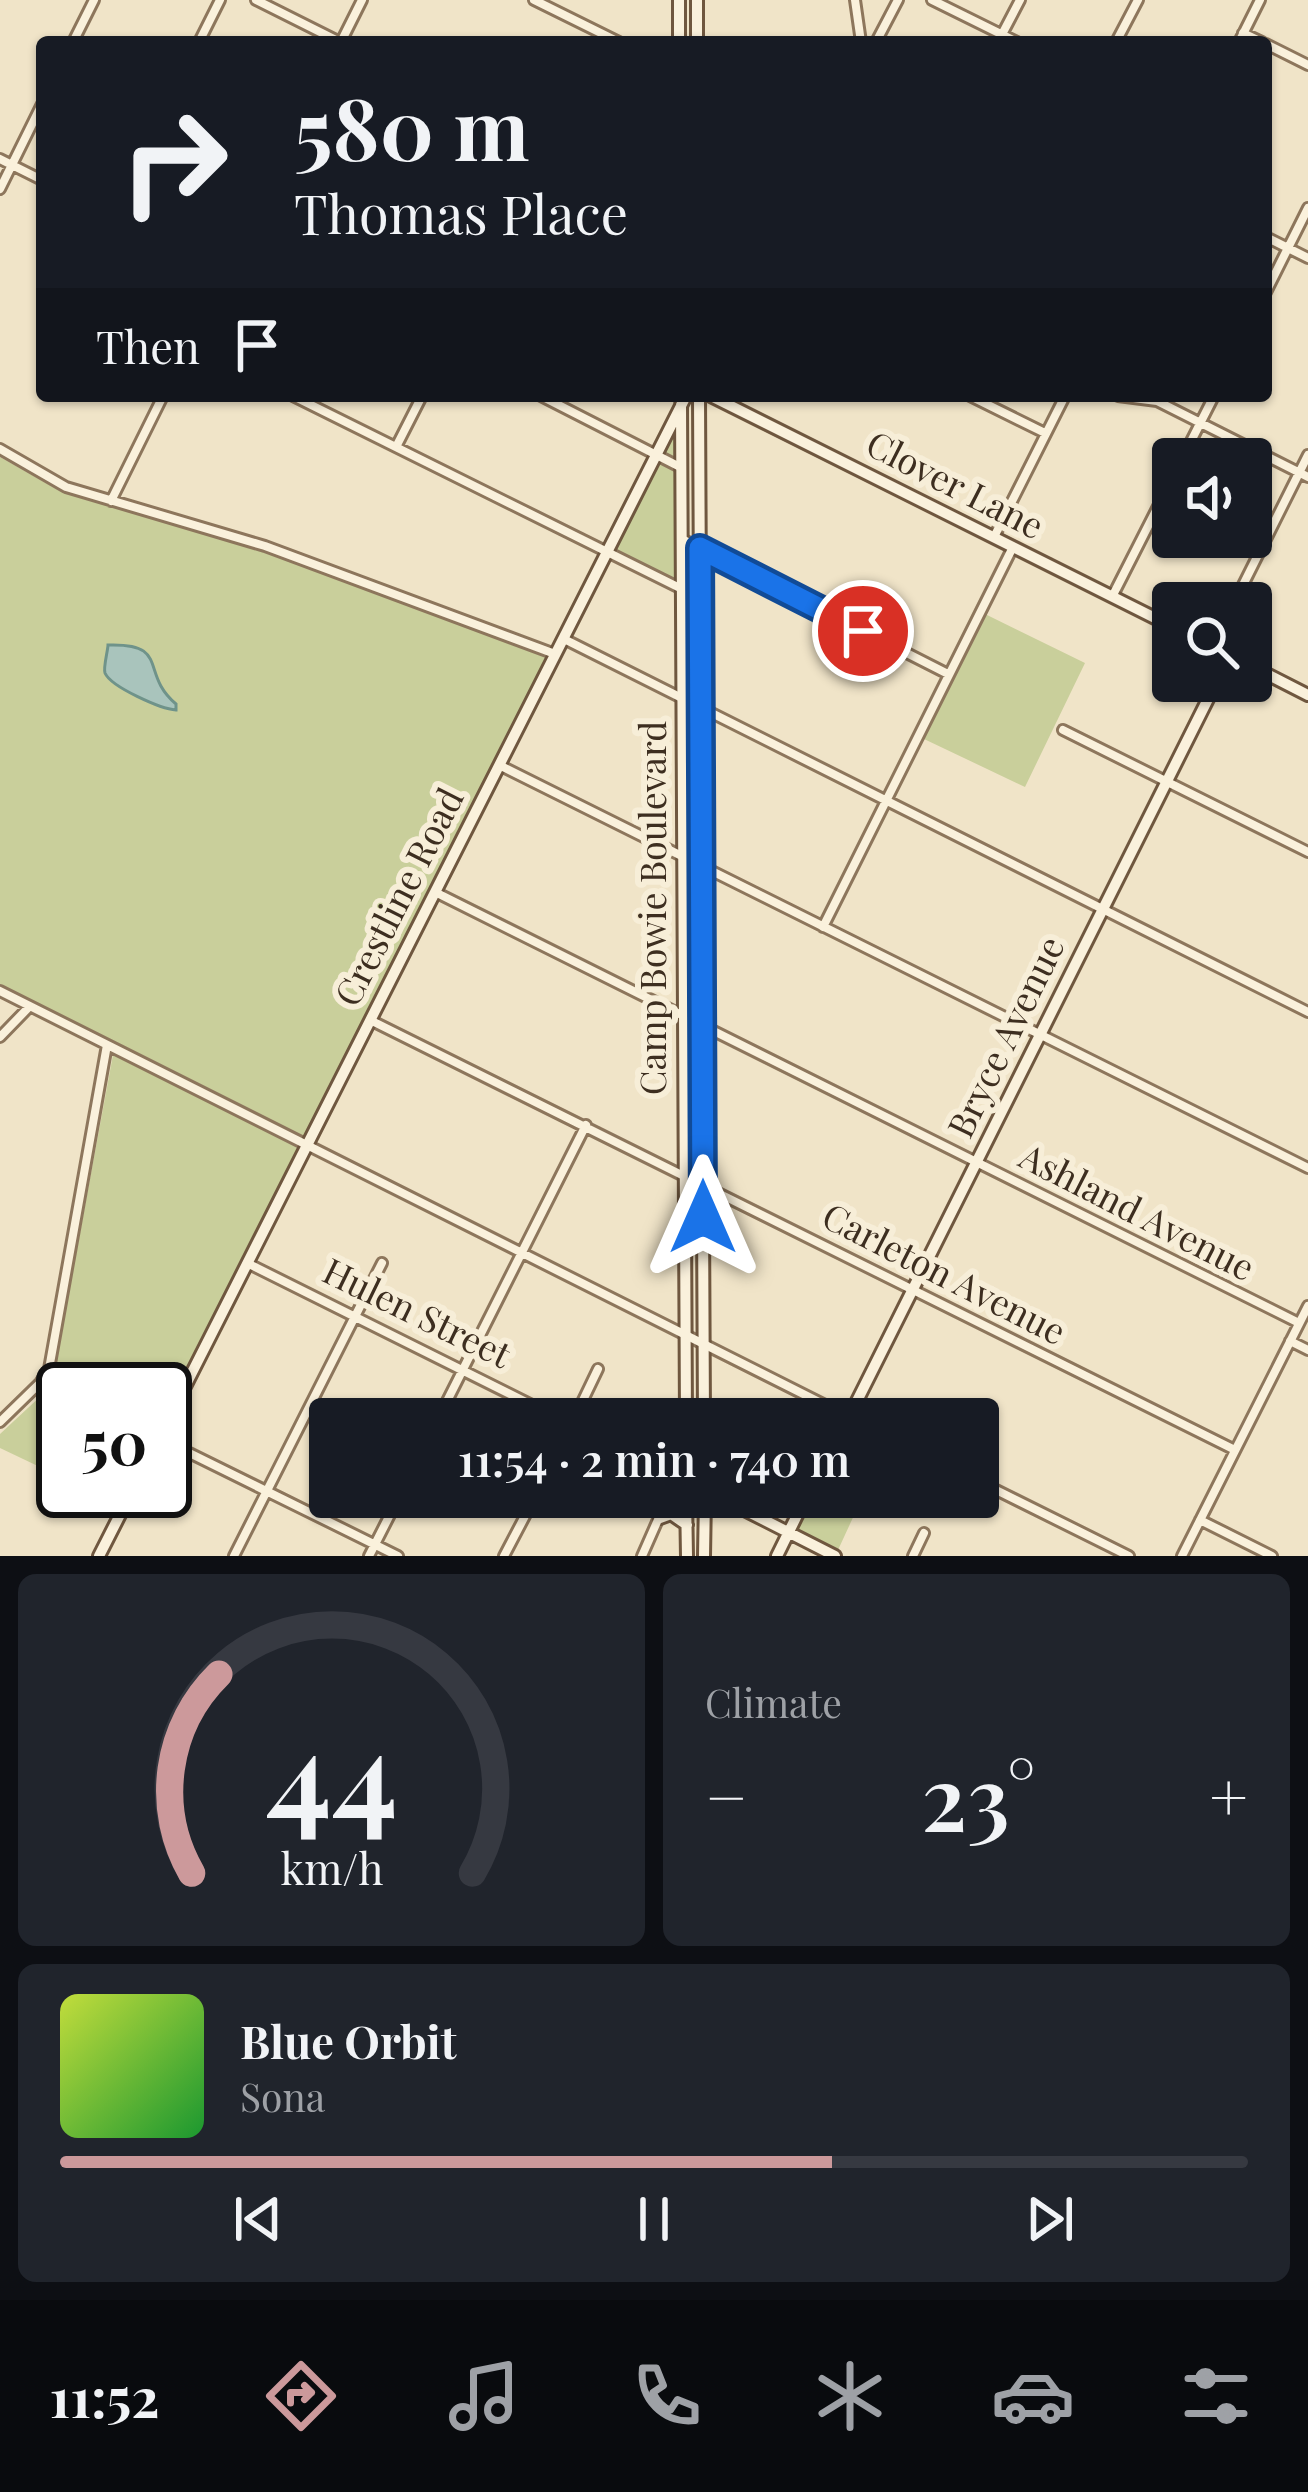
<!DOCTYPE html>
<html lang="en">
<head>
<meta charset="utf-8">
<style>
	:root { --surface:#171b24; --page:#20242c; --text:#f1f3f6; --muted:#9ea1a6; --line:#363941; --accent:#cc999b }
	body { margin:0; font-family:"Playfair Display",serif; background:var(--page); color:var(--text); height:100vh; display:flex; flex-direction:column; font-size:45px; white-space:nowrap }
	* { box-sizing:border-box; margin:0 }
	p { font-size:39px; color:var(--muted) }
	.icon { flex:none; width:66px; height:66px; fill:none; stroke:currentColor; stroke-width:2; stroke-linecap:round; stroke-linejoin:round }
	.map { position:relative; height:1556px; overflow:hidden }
	.side { display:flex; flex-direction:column; gap:18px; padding:18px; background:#0d0f14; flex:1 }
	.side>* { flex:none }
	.banner { position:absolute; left:36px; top:36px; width:1236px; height:366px; border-radius:12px; box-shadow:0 3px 9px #0004; background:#171b24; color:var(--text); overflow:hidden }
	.controls { position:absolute; left:1152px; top:438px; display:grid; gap:24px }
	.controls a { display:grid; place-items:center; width:120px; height:120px; border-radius:12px; background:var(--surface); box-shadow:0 3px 9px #0004; font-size:60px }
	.speed { position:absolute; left:36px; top:1362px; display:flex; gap:24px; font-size:60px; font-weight:700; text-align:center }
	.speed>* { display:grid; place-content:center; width:156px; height:156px; border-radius:50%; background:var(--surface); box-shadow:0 3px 9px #0004; line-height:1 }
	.speed .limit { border:6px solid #111; border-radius:18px; background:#fff; color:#111 }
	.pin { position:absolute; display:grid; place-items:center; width:102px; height:102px; color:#fff; margin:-51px; border:6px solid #fff; border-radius:50%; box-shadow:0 3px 12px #0007 }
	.me { position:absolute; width:132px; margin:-66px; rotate:0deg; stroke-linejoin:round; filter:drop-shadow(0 0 9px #0008) }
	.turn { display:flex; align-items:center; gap:42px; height:252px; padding:0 60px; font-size:54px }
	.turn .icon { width:156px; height:156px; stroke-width:2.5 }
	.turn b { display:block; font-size:84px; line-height:102px }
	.then { display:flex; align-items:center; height:114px; padding:0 60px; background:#0003; gap:24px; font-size:45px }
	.big { font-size:90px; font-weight:600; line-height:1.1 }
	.side .tile { flex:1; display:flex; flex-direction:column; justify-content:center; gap:18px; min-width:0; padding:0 42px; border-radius:18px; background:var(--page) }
	.side .dial { align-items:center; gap:0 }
	.dial svg { height:312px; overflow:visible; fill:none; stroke:var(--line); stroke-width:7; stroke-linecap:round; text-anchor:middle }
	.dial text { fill:var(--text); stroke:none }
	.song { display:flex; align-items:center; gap:36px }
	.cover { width:144px; height:144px; border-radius:18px; background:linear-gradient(135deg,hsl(70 70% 55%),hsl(130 70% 35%)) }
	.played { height:12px; border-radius:6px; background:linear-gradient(90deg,var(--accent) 65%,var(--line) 65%) }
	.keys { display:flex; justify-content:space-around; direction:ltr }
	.heat { display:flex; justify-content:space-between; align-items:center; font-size:66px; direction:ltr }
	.side .tiles { flex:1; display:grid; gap:18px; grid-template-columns:1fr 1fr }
	.tile:last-child { grid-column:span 2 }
	.trip { position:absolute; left:309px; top:1398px; width:690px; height:120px; border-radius:12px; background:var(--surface); box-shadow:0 3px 9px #0004; font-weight:600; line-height:120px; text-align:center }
	.menu { display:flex; height:192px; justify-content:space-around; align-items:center; background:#090b0e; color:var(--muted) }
	.menu .icon { width:84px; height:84px }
	.menu .current { color:var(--accent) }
	.menu b { font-size:54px; color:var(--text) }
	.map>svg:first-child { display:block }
</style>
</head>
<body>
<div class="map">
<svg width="1308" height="1556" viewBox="0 0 1308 1556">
	<rect width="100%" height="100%" fill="#f0e4c8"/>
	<path fill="#c9cf9b" d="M 676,425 L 676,583 L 612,550 Z
		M 0,457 L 53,487 L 265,552 L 547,657 L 165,1410 L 165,1389 L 63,1389 L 63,1478 L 0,1448 L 0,1434 L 43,1394 L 54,1373 L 115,1044 L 0,984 Z
		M 985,614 L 1085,663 L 1025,787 L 924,739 Z
		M 812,1497 L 862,1498 L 838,1550 L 797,1529 Z"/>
	<path fill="#a9c4bc" stroke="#6f938a" stroke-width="3" d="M 108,645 C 171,643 139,673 176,704 L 176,710 C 161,709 111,687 105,673 C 103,668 108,650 108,645 Z"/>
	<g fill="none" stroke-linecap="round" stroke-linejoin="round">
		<g stroke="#8d765c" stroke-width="14">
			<path id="street" d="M 256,0 L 340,42
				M 534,0 L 619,42
				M 855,0 L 861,42
				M 932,0 L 1017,42
				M 1243,33 L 1262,42
				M 73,42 L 94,0
				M 199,42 L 220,0
				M 341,42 L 362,0
				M 876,42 L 898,0
				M 998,42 L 1020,0
				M 1116,42 L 1138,0
				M 1239,42 L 1260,0
				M 1266,44 L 1308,65
				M 0,159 L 42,180
				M 0,189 L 42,104
				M 1266,237 L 1308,258
				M 1266,292 L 1308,208
				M 293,396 L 700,598
				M 541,396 L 680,467
				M 970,396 L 1045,433
				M 1118,396 L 1157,401 L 1308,477
				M 396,447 L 422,396
				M 0,449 L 66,487 L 265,546 L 555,654
				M 1182,459 L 1214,396
				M 111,501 L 163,396
				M 994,537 L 1065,396
				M 682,539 L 948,674
				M 1112,597 L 1173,477
				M 1234,603 L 1308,455
				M 564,639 L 1308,1012
				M 1063,730 L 1308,852
				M 499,765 L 1308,1168
				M 435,892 L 1299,1323
				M 823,927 L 1013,547
				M 0,991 L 851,1418
				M 370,1020 L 1235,1450
				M 0,1037 L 29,1007
				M 247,1263 L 560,1419
				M 1290,1341 L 1308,1350
				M 438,1419 L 586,1125
				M 574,1419 L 598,1369
				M 0,1422 L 40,1383 L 49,1369 L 107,1045
				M 165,1441 L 398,1556
				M 978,1481 L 1129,1556
				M 1200,1520 L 1272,1556
				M 234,1556 L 382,1263
				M 369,1556 L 399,1497
				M 504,1556 L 535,1497
				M 642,1556 L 668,1497
				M 913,1556 L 924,1533
				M 1182,1556 L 1308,1306"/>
		</g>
		<g stroke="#6f573f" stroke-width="16">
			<path id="secondary" d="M 679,0 L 679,42
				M 697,0 L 697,42
				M 699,396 L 704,1419
				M 711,396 L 1173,627
				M 681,405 L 686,1419
				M 1251,666 L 1308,695
				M 848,1419 L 1217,681
				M 165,1426 L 686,396
				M 686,1497 L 687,1556
				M 719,1497 L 835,1556
				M 660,1518 L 671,1514 L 687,1525
				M 99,1556 L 132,1491
				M 704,1556 L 705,1497
				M 777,1556 L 806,1497"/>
		</g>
		<use href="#street" stroke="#faf1dc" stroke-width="8"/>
		<use href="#secondary" stroke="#faf1dc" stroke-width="10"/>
	</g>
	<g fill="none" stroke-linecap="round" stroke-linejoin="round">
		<g stroke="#114b97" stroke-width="30">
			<path id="route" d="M 703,1217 L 700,548 L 863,631"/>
		</g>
		<use href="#route" stroke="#1a73e8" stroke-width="21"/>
	</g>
	<g text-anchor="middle" stroke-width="12" stroke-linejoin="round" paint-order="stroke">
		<g font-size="36" fill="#3d2e20" stroke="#f7eed8">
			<text transform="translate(955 485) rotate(27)" y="13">Clover Lane</text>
			<text transform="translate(399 897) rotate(-63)" y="13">Crestline Road</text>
			<text transform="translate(653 908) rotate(-90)" y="13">Camp Bowie Boulevard</text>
			<text transform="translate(1006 1037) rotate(-64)" y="13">Bryce Avenue</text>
			<text transform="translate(1137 1212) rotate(27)" y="13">Ashland Avenue</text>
			<text transform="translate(944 1274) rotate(27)" y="13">Carleton Avenue</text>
			<text transform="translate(417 1313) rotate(26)" y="13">Hulen Street</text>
		</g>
	</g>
</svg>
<div class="controls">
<a><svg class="icon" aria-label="sound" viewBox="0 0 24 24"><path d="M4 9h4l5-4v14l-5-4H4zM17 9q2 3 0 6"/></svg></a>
<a><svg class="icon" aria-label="search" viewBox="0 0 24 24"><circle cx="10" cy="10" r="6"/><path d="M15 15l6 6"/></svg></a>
</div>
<div class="speed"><div class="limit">50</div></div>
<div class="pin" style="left:863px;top:631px;background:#d93025"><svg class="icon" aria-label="arrive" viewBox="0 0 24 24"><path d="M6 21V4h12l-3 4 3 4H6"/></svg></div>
<svg class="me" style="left:703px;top:1217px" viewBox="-20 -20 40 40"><path d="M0-17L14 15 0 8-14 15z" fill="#1a73e8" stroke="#fff" stroke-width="4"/></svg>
<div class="trip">11:54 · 2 min · 740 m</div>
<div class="banner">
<div class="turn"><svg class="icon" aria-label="right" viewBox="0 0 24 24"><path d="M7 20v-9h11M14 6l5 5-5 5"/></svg><div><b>580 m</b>Thomas Place</div></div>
<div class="then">Then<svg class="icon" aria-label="arrive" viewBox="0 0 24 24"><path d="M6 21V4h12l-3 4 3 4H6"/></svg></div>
</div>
</div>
<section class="side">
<div class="tiles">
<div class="tile dial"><svg viewBox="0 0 100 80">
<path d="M14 69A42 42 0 1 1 86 69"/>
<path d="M14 69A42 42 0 0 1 21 18" stroke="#cc999b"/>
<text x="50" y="56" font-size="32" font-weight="700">44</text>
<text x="50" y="72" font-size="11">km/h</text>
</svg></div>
<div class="tile"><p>Climate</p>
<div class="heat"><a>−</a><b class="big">23°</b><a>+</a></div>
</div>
<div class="tile">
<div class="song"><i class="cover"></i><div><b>Blue Orbit</b><p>Sona</p></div></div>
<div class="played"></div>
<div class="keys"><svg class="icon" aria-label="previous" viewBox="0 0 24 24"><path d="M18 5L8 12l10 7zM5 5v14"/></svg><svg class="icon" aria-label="pause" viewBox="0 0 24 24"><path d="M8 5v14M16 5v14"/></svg><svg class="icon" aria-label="next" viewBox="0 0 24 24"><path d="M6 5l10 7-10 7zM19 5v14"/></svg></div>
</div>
</div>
</section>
<nav class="menu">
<b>11:52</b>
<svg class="icon current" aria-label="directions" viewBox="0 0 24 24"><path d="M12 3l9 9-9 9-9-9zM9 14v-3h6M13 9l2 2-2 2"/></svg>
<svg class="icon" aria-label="music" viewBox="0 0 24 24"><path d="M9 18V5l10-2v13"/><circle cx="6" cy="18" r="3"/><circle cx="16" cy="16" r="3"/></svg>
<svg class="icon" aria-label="phone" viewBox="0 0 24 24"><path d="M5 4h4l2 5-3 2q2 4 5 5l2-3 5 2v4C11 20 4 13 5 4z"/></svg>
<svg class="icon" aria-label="climate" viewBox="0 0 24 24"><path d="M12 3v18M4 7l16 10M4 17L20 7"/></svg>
<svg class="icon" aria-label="car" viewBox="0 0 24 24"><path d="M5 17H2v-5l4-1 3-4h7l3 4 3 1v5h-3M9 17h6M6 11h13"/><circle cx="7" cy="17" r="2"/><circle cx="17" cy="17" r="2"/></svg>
<svg class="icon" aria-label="filters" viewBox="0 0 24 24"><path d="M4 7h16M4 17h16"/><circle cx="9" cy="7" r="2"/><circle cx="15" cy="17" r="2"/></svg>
</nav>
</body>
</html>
